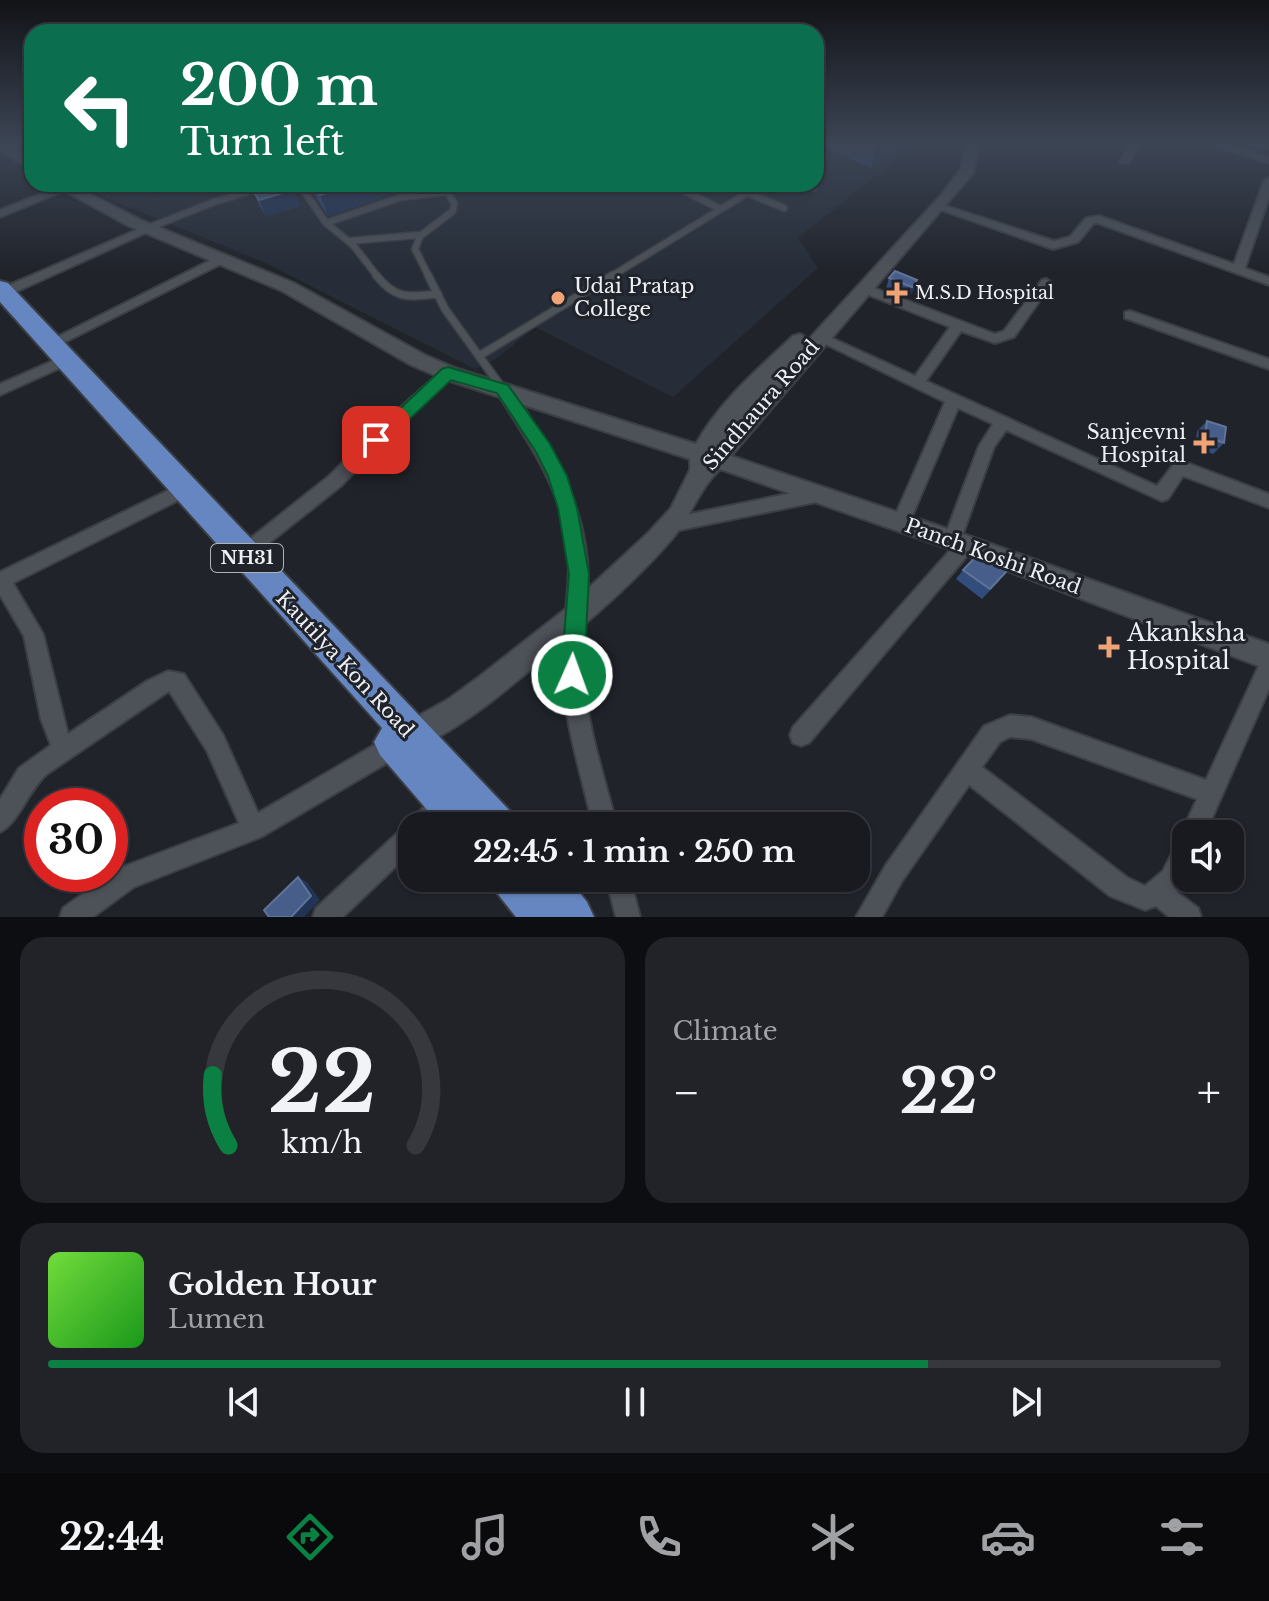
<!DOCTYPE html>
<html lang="en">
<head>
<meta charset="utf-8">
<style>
	:root { --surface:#181a20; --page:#212329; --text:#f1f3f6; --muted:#9fa1a5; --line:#36383e; --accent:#0b8043 }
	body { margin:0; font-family:"Libre Baskerville",serif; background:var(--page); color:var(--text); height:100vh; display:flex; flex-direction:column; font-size:30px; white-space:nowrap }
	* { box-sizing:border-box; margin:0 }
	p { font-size:26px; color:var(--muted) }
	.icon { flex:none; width:44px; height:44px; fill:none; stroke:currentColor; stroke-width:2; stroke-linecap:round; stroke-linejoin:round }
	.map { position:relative; height:917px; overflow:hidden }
	.drawer { display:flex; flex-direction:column; gap:20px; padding:20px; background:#0d0e12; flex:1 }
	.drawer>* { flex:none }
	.hud { position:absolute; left:24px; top:24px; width:800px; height:168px; border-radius:24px; box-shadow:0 2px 6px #0004,0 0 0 2px var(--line); background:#0b6e4f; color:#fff; overflow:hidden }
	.fabs { position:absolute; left:1172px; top:820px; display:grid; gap:16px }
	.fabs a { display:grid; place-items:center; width:72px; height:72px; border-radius:16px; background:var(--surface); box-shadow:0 2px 6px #0004,0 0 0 2px var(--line); font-size:40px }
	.speed { position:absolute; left:24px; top:788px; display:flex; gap:16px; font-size:40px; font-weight:700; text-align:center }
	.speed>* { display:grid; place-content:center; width:104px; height:104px; border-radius:50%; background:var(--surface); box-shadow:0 2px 6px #0004,0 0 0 2px var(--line); line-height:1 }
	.speed .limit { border:12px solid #d22; background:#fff; color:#111 }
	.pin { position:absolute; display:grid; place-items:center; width:68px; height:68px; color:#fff; margin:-34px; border-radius:16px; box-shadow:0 4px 12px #0006 }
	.me { position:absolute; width:88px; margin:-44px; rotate:2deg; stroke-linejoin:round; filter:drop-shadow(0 0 6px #0008) }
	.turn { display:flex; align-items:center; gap:28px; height:168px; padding:0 24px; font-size:36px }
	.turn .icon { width:104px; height:104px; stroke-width:2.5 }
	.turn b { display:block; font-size:56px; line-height:68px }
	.big { font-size:60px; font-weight:700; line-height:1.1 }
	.drawer .card { flex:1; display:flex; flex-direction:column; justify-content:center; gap:12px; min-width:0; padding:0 28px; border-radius:24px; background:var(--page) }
	.drawer .dial { align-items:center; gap:0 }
	.dial svg { height:208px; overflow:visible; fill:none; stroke:var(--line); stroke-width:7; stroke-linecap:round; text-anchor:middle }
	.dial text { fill:var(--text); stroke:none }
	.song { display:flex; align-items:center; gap:24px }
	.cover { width:96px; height:96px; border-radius:12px; background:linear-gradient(135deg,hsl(100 70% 55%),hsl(120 70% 35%)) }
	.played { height:8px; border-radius:4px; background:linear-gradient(90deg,var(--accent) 75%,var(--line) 75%) }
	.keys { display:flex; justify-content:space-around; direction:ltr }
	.heat { display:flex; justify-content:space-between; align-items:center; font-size:44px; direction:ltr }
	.drawer .tiles { flex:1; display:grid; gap:20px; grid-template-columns:1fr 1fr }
	.card:last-child { grid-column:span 2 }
	.trip { position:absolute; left:398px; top:812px; width:472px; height:80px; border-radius:24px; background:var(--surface); box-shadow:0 2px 6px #0004,0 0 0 2px var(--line); font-weight:700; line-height:80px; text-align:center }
	.menu { display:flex; height:128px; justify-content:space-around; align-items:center; background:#0a0a0d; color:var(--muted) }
	.menu .icon { width:56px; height:56px }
	.menu .selected { color:var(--accent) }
	.menu b { font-size:36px; color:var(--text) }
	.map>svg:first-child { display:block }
</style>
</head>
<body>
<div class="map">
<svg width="1269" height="917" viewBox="0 0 1269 917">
	<rect width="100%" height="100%" fill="#20232a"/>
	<path fill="#262d38" d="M 816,143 L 917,143 L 798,238 L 818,268 L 673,397 L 535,327 L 496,359 L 475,369 L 263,262 L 97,194 L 80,184 L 816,184 Z"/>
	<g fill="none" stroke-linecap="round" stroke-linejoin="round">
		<g stroke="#3b3f44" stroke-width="9">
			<path id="lane-far1" d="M 299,184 L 326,223 L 353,245 L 378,277
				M 670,184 L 721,209
				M 805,184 L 814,188
				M 748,193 L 784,208
				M 326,223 L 402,197 L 448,192
				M 148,228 L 214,202 L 273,184
				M 349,241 L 419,235
				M 429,277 L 415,249 L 420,236 L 453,211 L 454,203 L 442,184
				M 610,277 L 762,184"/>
		</g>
		<g stroke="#3b3f44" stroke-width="10">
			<path id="lane" d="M 376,275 C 396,300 408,297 438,294
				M 428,275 L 445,309 L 502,388
				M 479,356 L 613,275"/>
		</g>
		<g stroke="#3b3f44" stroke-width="4">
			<path id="street" d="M 1131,143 L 1141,143 L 1129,163 L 1121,163 L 1120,161 Z
				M 1205,143 L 1221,143 L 1269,157 L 1269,163 Z
				M 1253,143 L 1269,143 L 1269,149 L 1255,145 Z
				M 1269,178 L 1269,197 L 1245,268 L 1269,277 L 1269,285 L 1098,223 L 1094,223 L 1078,242 L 1053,249 L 933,207 L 943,205 L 1054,241 L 1070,237 L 1086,218 L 1099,216 L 1234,264 L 1264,181 Z
				M 66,184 L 70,187 L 69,189 L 0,217 L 0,210 Z
				M 148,225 L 152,226 L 152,230 L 9,295 L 0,295 L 0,289 Z
				M 221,255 L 225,256 L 225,262 L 55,347 L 45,347 L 43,344 Z
				M 1046,279 L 1052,283 L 1014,337 L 995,343 L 961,331 L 926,381 L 1157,486 L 1173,465 L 1190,464 L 1269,494 L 1269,508 L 1183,476 L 1168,499 L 1162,501 L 1006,430 L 994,447 L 961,539 L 972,540 L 975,545 L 972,550 L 809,743 L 801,746 L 793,743 L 790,735 L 793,727 L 952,548 L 946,546 L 943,541 L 979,446 L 993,424 L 958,408 L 907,528 L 901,530 L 895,528 L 892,523 L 945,402 L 813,338 L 820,334 L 825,335 L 915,376 L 950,327 L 861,292 L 861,286 L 869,286 L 995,334 L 1004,331 L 1042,280 Z
				M 1130,311 L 1269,359 L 1269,369 L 1125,318 L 1125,312 Z
				M 64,356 L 69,358 L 71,361 L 69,364 L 0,395 L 0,384 Z
				M 448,368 L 453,370 L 455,373 L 453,376 L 395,429 L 341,486 L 249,559 L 243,562 L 237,559 L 234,554 L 237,549 L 329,476 L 385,421 L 443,370 Z
				M 502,384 C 515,389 525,409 532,421 C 564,468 588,522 588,580 C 588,612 580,644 583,677 C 588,728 604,777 617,826 L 593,826 C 581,773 563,719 562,664 C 562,617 576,572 564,524 C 552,473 522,433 495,389 Z
				M 816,488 L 822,490 L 824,495 L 822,500 L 816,502 L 670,532 L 664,530 L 661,525 L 664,520 L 670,518 Z
				M 171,489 L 177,491 L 179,496 L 177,501 L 13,583 L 43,634 L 68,734 L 147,681 L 168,671 L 184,674 L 223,735 L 258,813 L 388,737 L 396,734 L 404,737 L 407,745 L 404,753 L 261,837 L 134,887 L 93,917 L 60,917 L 63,908 L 117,869 L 239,823 L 207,751 L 169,691 L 47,774 C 29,789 18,824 0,832 L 0,799 L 19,768 L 51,745 L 41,719 L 24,636 L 0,595 L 0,572 Z
				M 1269,656 L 1269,689 L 1205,834 L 1186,834 L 1186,877 L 1177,892 L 1198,908 L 1201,917 L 1169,917 L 1156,906 L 1145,910 L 1110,896 L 969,785 L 902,881 L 882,917 L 856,917 L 886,865 L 984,726 L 1010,715 L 1031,717 L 1206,780 L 1262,659 ZM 1010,737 L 1031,739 L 1197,799 L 1181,834 L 1184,839 L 1178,842 L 1163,871 L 1145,886 L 1128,878 L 982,767 L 1000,742 Z
				M 447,792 L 455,795 L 458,803 L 455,811 L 439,826 L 412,826 L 412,851 L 343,917 L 313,917 L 316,908 L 404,827 L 411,824 C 417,811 434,797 447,792 Z
				M 606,878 L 630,878 L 640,917 L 616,917 Z"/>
		</g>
		<g stroke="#3b3f44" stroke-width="4">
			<path id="secondary" d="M 0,143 L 8,143 L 32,160 L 32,170 L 0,150 Z
				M 966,143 L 980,143 L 973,173 L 731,456 L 966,535 L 1269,644 L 1269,670 L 958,552 L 720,469 C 699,489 691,517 672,539 C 635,582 590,620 547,656 C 505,691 463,728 412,750 L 402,745 L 397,735 L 402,725 L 447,700 L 480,676 L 568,607 L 647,534 L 671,508 L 690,470 L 690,459 L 441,378 L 411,365 L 282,291 L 129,226 L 52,184 L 70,184 L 141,220 L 294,283 L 425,355 L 455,368 L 696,444 C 720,401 758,369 793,336 L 800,334 L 809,339 L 942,194 L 961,169 Z"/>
		</g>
		<g stroke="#3b3f44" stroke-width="4">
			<path id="highway" d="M 0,281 L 8,283 L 511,812 L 517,826 L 441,826 L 380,755 L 374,742 L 382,728 L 0,302 Z
				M 491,878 L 568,878 L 587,902 L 594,917 L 516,917 L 497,893 Z"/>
		</g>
		<use href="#lane-far1" stroke="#4d5158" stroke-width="6"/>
		<use href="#lane" stroke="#4d5158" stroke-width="7"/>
		<use href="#street" fill="#4d5158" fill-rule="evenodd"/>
		<use href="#secondary" fill="#4d5158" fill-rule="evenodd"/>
		<use href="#highway" fill="#6586c0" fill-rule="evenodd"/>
	</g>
	<path fill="#324c7c" d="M 816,143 L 894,143 L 892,152 L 871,167 L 848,158 L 848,156 L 816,144 Z
		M 310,184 L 436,184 L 430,188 L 400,191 L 328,216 L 314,194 Z
		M 252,189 L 300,206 L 266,216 L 259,205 Z
		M 889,278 L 917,280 L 913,291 L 908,298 L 886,289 Z
		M 1207,421 L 1224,443 L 1213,454 L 1195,447 L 1197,431 Z
		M 963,570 L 999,581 L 982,599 L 956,579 Z"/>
	<path fill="#223456" d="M 882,143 L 894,143 L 892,152 L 871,167 L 876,147 Z
		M 146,184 L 191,184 L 153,196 Z
		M 353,184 L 436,184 L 430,188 L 400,191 L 328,216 L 320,195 Z
		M 293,190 L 300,206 L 266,216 L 259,200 Z
		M 917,280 L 913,291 L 908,298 L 912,287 Z
		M 298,877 L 307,882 L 320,900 L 304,917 L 291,917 Z"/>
	<path fill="#465e89" stroke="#607499" stroke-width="2" d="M 865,143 L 882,143 L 876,147 Z
		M 269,184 L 289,184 L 293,190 L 259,200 L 252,189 Z
		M 313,184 L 353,184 L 320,195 Z
		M 895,271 L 917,280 L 912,287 L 889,278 Z
		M 1207,421 L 1226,427 L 1224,443 L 1205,436 Z
		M 980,552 L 1007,571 L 990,589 L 963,570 Z
		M 298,877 L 311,896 L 291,917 L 269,917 L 264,910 Z"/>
	<linearGradient id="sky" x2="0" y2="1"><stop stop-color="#121317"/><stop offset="0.53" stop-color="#3c4555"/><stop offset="1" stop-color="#3c4555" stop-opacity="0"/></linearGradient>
	<rect width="1269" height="271" fill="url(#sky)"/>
	<path fill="#0b8043" stroke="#07532c" stroke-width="2" d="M 448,367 L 508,385 L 550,444 L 567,476 L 577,508 L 589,574 L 584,675 L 581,683 L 572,686 L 564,683 L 561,675 L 569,574 L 558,508 L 548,476 L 536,452 L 497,393 L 451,380 L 382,445 L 369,445 L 367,440 L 442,369 Z"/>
	<g fill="#efa376" stroke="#20232a" stroke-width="3">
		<path d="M893 281h8v8h8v8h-8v8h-8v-8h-8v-8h8z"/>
		<circle cx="558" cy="298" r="8"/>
		<path d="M1200 431h8v8h8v8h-8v8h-8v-8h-8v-8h8z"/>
		<path d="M1105 635h8v8h8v8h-8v8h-8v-8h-8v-8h8z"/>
	</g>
	<g text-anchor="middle" stroke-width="6" stroke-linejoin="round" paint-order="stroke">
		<g font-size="18" fill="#eceff3" stroke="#20232a" text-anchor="start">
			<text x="915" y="299">M.S.D Hospital</text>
		</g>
		<rect fill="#20232a" stroke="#afb2b7" stroke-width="2" x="211" y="544" width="72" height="28" rx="6"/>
		<g font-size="18" font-weight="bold" fill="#eceff3">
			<text x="247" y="564">NH31</text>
		</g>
		<g font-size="20" fill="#eceff3" stroke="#20232a" text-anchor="start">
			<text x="574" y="293">Udai Pratap<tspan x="574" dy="23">College</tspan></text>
			<text x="1186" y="439" text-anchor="end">Sanjeevni<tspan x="1186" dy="23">Hospital</tspan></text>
		</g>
		<g font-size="20" fill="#eceff3" stroke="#20232a">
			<text transform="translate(761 405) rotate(-49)" y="7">Sindhaura Road</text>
			<text transform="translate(993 556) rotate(20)" y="7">Panch Koshi Road</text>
			<text transform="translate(345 664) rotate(47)" y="7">Kautilya Kon Road</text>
		</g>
		<g font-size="24" fill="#eceff3" stroke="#20232a" text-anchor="start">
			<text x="1127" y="641">Akanksha<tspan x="1127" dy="28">Hospital</tspan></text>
		</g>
	</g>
</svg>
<div class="fabs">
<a><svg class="icon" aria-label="sound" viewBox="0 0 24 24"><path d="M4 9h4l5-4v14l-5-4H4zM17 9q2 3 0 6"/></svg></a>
</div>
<div class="speed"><div class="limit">30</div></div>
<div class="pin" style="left:376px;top:440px;background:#d93025"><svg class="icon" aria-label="arrive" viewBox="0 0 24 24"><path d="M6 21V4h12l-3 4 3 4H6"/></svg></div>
<svg class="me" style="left:572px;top:675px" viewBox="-20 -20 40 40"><circle r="17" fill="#0b8043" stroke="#fff" stroke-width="3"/><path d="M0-11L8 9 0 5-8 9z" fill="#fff"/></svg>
<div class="trip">22:45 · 1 min · 250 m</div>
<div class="hud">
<div class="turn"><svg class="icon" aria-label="left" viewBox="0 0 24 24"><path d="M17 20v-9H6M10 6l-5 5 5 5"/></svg><div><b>200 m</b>Turn left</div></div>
</div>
</div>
<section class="drawer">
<div class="tiles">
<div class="card dial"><svg viewBox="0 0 100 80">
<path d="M14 69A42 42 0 1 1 86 69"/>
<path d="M14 69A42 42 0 0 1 8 42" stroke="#0b8043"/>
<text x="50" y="56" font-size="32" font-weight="700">22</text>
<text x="50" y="72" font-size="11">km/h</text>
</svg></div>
<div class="card"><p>Climate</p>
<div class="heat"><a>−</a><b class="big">22°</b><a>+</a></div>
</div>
<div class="card">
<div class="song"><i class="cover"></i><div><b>Golden Hour</b><p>Lumen</p></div></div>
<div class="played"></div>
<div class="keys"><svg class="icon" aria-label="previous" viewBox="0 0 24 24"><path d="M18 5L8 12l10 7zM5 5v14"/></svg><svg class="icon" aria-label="pause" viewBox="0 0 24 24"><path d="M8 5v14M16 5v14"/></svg><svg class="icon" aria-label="next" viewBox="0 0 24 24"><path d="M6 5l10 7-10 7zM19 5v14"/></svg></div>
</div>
</div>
</section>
<nav class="menu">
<b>22:44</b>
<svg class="icon selected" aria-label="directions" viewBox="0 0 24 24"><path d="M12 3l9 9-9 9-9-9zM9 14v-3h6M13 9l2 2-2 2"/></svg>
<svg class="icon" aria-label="music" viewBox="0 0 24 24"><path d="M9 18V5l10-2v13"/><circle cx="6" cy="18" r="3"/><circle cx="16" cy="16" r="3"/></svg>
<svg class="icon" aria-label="phone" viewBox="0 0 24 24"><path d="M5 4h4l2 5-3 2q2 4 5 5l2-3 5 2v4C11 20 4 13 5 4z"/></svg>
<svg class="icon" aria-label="climate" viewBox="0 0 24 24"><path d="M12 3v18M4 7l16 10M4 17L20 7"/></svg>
<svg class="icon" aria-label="car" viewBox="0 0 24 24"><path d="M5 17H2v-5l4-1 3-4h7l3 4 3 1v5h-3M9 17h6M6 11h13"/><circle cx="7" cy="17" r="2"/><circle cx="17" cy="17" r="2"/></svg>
<svg class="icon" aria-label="filters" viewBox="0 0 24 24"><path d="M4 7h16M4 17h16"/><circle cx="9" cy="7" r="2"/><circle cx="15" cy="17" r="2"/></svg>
</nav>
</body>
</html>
